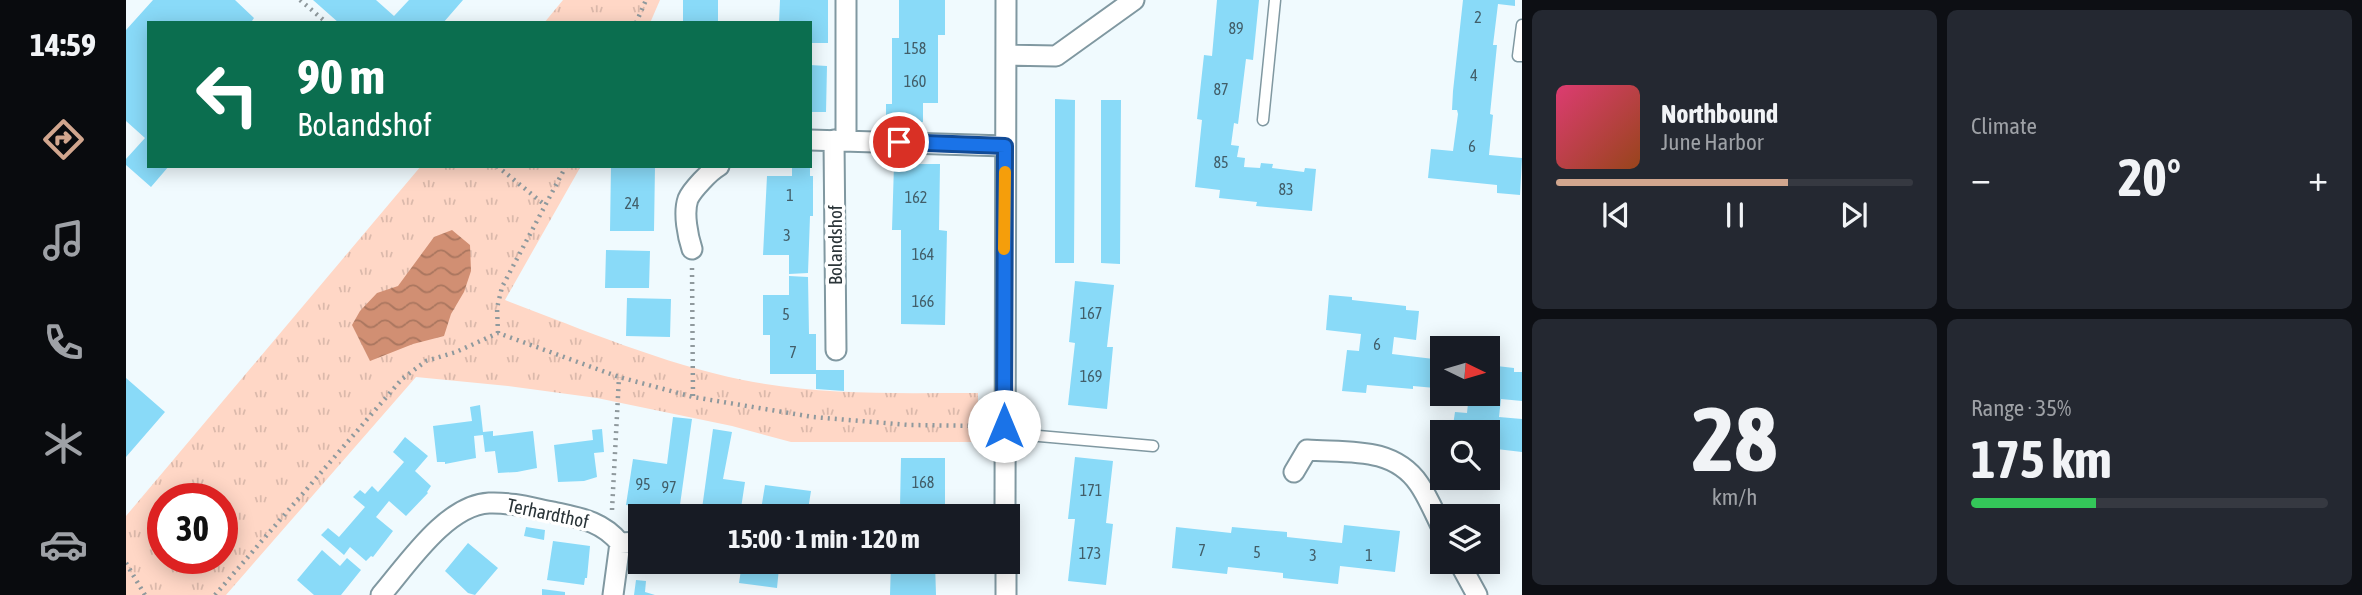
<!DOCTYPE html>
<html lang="en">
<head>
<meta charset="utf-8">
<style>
	:root { --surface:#171b24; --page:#242831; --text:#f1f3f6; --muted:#9ea1a6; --line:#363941; --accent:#d1a68e }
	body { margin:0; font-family:"Asap Condensed",sans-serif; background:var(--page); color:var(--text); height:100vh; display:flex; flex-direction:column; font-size:26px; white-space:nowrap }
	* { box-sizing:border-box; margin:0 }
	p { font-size:23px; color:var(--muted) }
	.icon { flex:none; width:38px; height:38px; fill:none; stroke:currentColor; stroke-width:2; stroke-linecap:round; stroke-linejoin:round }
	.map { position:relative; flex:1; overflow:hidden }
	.panel { display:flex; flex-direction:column; gap:10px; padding:10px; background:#0d0f14; width:840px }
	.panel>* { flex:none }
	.banner { position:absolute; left:21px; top:21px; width:665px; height:147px; border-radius:0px; box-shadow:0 4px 18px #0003; background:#0b6e4f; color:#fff; overflow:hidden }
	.needle { width:46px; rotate:95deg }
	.tools { position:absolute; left:1304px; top:336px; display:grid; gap:14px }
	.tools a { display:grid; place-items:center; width:70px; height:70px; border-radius:0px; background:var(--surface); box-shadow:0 4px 18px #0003; font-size:35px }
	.speed { position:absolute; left:21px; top:483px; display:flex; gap:14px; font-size:35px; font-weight:700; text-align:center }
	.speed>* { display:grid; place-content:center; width:91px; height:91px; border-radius:50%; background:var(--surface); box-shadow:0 4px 18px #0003; line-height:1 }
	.speed .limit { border:10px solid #d22; background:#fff; color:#111 }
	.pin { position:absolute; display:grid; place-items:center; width:60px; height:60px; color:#fff; margin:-30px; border:4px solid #fff; border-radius:50%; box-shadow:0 2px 7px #0007 }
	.me { position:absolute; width:77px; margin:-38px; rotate:0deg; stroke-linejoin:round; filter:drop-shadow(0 0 5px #0008) }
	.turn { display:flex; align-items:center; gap:24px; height:147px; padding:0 35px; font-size:32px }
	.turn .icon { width:91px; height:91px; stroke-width:2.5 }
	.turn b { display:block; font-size:49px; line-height:60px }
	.big { font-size:52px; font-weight:700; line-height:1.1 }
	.panel .tile { flex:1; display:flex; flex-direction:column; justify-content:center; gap:10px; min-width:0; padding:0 24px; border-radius:10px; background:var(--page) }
	.panel .dial { align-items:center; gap:0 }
	.dial b { font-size:91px; line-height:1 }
	.song { display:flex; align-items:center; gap:21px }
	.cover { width:84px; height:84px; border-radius:10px; background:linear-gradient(135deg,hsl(340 70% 55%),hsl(20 70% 35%)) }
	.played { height:7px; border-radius:4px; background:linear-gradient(90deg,var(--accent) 65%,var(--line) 65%) }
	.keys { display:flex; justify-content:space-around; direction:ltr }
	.heat { display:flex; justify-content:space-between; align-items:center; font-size:38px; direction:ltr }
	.charge { height:10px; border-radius:5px; background:linear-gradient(90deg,#34c759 35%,var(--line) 0) }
	.panel .tiles { flex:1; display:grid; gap:10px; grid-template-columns:repeat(2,1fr) }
	.trip { position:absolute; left:502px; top:504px; width:392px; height:70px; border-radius:0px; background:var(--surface); box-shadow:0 4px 18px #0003; font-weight:700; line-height:70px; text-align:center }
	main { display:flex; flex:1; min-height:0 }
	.tabs { display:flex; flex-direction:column; width:126px; justify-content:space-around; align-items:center; background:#090b0e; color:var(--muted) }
	.tabs .icon { width:49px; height:49px }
	.tabs .active { color:var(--accent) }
	.tabs b { font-size:32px; color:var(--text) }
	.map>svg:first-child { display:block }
</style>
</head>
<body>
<main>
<nav class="tabs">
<b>14:59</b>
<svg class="icon active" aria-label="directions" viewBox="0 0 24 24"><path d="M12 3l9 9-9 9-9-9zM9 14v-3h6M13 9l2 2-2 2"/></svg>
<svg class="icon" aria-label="music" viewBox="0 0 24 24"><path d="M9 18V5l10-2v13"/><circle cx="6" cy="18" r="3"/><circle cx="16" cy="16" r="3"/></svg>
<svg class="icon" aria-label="phone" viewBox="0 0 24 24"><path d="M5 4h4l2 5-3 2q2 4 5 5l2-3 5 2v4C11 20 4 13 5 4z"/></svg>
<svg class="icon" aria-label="climate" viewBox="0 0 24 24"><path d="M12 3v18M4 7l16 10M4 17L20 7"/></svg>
<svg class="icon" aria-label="car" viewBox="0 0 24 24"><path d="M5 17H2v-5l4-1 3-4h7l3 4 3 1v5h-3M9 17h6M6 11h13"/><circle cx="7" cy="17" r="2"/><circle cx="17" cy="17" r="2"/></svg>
</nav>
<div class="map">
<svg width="1396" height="595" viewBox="0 0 1396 595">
	<defs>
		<pattern id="park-tufts" width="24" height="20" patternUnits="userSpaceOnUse" patternTransform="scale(1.75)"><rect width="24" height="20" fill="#ffd7c6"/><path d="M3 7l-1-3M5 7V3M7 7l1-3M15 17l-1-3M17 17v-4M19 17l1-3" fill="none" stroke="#dbb9ab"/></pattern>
		<pattern id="water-waves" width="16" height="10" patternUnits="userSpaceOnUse" patternTransform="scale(1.75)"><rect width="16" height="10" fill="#d18f73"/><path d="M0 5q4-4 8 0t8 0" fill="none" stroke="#aa765f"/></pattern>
	</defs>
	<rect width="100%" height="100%" fill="#f0fafe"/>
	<path fill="url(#park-tufts)" fill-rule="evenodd" d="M 437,0 L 534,0 L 524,23 L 418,23 Z
		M 295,166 L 455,166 L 379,300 C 456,329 535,363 617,380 C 695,396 773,393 852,393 L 852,442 L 665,442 L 606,426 L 471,398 L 382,386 L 290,377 L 100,595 L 0,595 L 0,516 ZM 37,499 L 96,499 L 96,558 L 37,558 Z"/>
	<path fill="url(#water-waves)" d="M 326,230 L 344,245 L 345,271 L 338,292 L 325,314 L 318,336 L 287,344 L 244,361 L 226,325 L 234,311 L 251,293 L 272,286 L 308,237 Z"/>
	<path fill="#89daf8" d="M 27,0 L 109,0 L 128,18 L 126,21 L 128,23 L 23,23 L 23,166 L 43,166 L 25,187 L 0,165 L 0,159 L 19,138 L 0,121 L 0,30 Z
		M 187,0 L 250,0 L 268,16 L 283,0 L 337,0 L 317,23 L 213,23 Z
		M 557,0 L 592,0 L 592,21 L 557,21 Z
		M 654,0 L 702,0 L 702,43 L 684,43 L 684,23 L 653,23 Z
		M 773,0 L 819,0 L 819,35 L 812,35 L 812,103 L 797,103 L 797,122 L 760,122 L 760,104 L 766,104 L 766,38 L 773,38 Z
		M 1091,0 L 1133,0 L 1127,60 L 1120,59 L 1112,124 L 1108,123 L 1105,145 L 1113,146 L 1111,157 L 1119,158 L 1118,167 L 1134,168 L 1135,163 L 1147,164 L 1146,168 L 1178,172 L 1179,168 L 1190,169 L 1186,211 L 1130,206 L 1131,202 L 1093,198 L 1094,190 L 1069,187 L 1076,120 L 1071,119 L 1078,55 L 1086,56 Z
		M 1337,0 L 1389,0 L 1389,6 L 1372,4 L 1367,45 L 1371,45 L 1364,114 L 1367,115 L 1363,155 L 1396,158 L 1394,195 L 1371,193 L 1371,185 L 1302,178 L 1305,149 L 1327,151 L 1332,114 L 1331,110 L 1326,110 L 1327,91 Z
		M 684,65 L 701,66 L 700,112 L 684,112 Z
		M 929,99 L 949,100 L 948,263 L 929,263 Z
		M 975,100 L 995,100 L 994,264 L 975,263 Z
		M 768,164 L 814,164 L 813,230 L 821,231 L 819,325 L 775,324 L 775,230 L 766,230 Z
		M 485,166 L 529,166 L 528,231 L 484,231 Z
		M 666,166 L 684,166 L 684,176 L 687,176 L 687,216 L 684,216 L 682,273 L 663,274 L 663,255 L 637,255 L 641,176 L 666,176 Z
		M 480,250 L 524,251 L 523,288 L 479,288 Z
		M 663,276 L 682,277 L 683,334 L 690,334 L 690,370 L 718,370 L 718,391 L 690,389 L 690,374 L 644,374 L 644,335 L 637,335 L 637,295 L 663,295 Z
		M 949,281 L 988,285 L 981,347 L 987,347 L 981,409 L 942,405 L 949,343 L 943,342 Z
		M 1203,295 L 1226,297 L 1226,300 L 1280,306 L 1280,310 L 1293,311 L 1290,340 L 1268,337 L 1266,354 L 1316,360 L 1316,393 L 1308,392 L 1309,388 L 1287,386 L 1287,389 L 1241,385 L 1240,393 L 1216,391 L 1221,350 L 1233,351 L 1235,334 L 1200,330 Z
		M 501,298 L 545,299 L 544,337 L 500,336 Z
		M 1362,365 L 1388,368 L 1388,372 L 1396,372 L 1396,401 L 1375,399 L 1373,417 L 1396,419 L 1396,452 L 1362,448 L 1362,432 L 1326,432 L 1329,412 L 1341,413 L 1343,394 L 1362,394 Z
		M 0,378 L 39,412 L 0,457 Z
		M 354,405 L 357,432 L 367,431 L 367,436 L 407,431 L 411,468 L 391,472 L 372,473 L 369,451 L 359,452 L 357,435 L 348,436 L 350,458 L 319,464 L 319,462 L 311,462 L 307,426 L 346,421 L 344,407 Z
		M 547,417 L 566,419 L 553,512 L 500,505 L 507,459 L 541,464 Z
		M 476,429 L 478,452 L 468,453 L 471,477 L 458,481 L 432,482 L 428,445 L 467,440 L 466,430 Z
		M 587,429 L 606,432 L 597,479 L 619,482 L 615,508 L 625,509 L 624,516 L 575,516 Z
		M 279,437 L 302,456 L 289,471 L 305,486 L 301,492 L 302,493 L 280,516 L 263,501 L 250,517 L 267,531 L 247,557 L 245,556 L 240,561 L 224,547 L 218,555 L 195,535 L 202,528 L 213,537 L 239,507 L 227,497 L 234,490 L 239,494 L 246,486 L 252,492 L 278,462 L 267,452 Z
		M 949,457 L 987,461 L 980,523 L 987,524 L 980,585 L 942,581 L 949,519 L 942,519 Z
		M 775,458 L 819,458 L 819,507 L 814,507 L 814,516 L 770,516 L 770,506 L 774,506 Z
		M 639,485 L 685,491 L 681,516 L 634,516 Z
		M 1218,525 L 1274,531 L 1269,572 L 1214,566 L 1212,584 L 1157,578 L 1157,573 L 1102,567 L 1101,574 L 1046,568 L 1050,527 L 1105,533 L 1106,527 L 1161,532 L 1161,537 L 1216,543 Z
		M 400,527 L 419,530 L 418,540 L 398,536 Z
		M 427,541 L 464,546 L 461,578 L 459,578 L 458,585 L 421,580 Z
		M 342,543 L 372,568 L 349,595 L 342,593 L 319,571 Z
		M 196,550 L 214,566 L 221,558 L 235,570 L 215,595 L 188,595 L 171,580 Z
		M 765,562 L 809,562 L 810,595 L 764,595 Z
		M 616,563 L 653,568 L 651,588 L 613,583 Z
		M 510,580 L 520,581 L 519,592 L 529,595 L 508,595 Z
		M 416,589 L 439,592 L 439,595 L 416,595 Z"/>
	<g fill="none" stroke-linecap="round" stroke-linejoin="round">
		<g stroke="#8098a1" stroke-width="13">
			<path id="lane" d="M 1396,25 L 1392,56 L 1396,56
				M 1137,120 L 1149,0
				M 879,433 L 1027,446"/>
		</g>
		<g stroke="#8098a1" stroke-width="23">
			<path id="street" d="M 880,55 L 930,56 L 1008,0
				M 684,140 L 879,146
				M 708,140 L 710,350
				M 720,140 L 720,0
				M 566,249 C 562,237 557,213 562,199 C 566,190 584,171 593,166
				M 1168,472 L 1181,450 C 1222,453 1267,446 1293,484 C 1302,497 1309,514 1316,528
				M 879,516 L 880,0
				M 494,543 L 514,542
				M 880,562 L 880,595
				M 1333,562 L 1351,595
				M 255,595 C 281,565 320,505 363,503 C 385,502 406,508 427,512 C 454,518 476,521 494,543 L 487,595"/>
		</g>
		<path stroke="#8f999d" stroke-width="4.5" stroke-dasharray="2 5" stroke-linecap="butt" d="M 174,0 L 201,23
			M 510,23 L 520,0
			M 371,166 L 419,205
			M 566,268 L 567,397
			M 372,333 L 371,308 L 376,287 L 440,166
			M 486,510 L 493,377
			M 0,563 L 19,595
			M 89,595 L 276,379 L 300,361 L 330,352 L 372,333 L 493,377 L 567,397 L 687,417 L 783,425 L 862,426"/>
		<use href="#lane" stroke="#fff" stroke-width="10"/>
		<use href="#street" stroke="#fff" stroke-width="19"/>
	</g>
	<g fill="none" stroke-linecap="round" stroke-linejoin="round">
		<g stroke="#114b97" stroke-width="18">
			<path id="route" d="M 773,142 L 879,146 L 878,426"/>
		</g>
		<use href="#route" stroke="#1a73e8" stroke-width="12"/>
		<path stroke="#f59e0b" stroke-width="12" d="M 878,249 L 879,172"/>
	</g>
	<g text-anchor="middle" stroke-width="7" stroke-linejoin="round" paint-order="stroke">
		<g font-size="16" fill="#425e69">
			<text x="1352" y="23">2</text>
			<text x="1110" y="34">89</text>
			<text x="789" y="54">158</text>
			<text x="1348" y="81">4</text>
			<text x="789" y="87">160</text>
			<text x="1095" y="95">87</text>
			<text x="1346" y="152">6</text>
			<text x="1095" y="168">85</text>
			<text x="1160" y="195">83</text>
			<text x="664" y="201">1</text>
			<text x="790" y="203">162</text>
			<text x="506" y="209">24</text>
			<text x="661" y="241">3</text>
			<text x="797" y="260">164</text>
			<text x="797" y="307">166</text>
			<text x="965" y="319">167</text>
			<text x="660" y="320">5</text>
			<text x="1251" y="350">6</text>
			<text x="667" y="358">7</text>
			<text x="965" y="382">169</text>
			<text x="797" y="488">168</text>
			<text x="517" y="490">95</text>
			<text x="543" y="493">97</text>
			<text x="965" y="496">171</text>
			<text x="1076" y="556">7</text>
			<text x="1131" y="558">5</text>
			<text x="964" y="559">173</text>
			<text x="1187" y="561">3</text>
			<text x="1243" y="561">1</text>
		</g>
		<g font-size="19" fill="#2b3539" stroke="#fff">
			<text transform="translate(709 245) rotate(-90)" y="7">Bolandshof</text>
			<text transform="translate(422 513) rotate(12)" y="7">Terhardthof</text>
		</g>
	</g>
</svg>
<div class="tools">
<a><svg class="needle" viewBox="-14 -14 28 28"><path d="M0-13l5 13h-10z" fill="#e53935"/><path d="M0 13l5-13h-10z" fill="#9ea1a6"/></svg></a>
<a><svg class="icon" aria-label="search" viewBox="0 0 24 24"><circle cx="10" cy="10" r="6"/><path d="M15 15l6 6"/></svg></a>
<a><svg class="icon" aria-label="layers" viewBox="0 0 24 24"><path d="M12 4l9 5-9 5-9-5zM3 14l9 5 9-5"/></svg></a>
</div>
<div class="speed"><div class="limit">30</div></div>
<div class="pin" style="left:773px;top:142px;background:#d93025"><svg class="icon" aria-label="arrive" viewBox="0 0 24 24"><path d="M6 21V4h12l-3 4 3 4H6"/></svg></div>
<svg class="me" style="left:878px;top:426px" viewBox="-20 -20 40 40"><circle r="19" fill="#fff"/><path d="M0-13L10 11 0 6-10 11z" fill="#1a73e8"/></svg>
<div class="trip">15:00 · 1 min · 120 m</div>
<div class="banner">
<div class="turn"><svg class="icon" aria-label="left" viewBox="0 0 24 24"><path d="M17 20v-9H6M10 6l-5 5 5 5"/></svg><div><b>90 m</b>Bolandshof</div></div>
</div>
</div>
<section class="panel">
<div class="tiles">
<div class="tile">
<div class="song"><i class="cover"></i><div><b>Northbound</b><p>June Harbor</p></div></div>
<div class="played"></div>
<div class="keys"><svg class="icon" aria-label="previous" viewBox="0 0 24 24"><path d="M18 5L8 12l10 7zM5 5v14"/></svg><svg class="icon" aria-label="pause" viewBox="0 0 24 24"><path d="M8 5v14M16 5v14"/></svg><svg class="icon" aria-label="next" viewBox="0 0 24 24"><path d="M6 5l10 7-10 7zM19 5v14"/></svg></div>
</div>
<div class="tile"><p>Climate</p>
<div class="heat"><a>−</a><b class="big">20°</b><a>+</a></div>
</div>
<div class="tile dial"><b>28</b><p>km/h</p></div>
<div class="tile"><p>Range · 35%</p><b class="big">175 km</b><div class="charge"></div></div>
</div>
</section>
</main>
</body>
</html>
